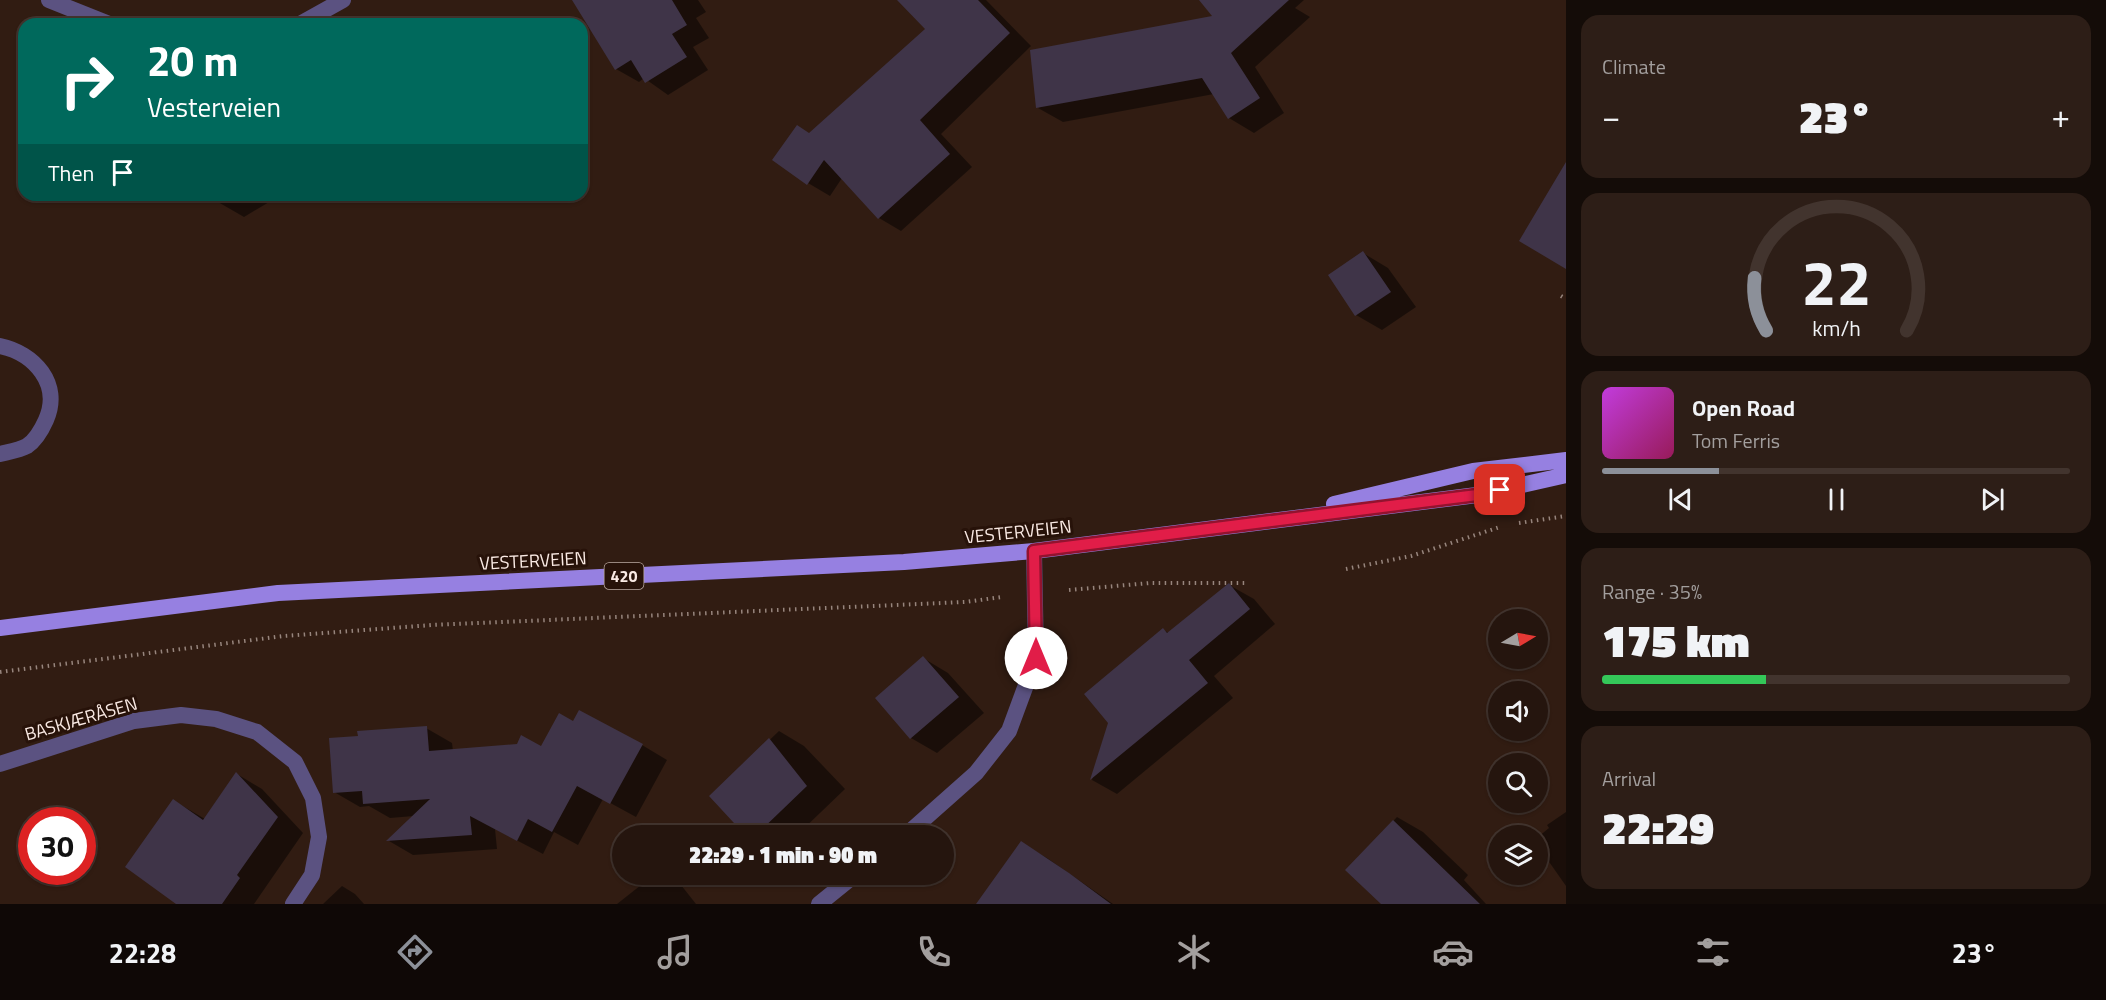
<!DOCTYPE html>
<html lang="en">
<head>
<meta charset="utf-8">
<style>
	:root { --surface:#25150e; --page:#2d1e17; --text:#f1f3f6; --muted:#a39f9e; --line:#42342e; --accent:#8c9099 }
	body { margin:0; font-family:"Titillium Web",sans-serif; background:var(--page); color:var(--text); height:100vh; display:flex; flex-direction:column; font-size:22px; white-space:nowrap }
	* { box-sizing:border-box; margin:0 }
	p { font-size:20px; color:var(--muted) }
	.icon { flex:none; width:33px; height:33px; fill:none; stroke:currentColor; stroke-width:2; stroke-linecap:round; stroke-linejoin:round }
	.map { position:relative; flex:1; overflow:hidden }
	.panel { display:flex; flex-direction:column; gap:15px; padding:15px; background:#140c08; width:540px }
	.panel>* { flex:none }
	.hud { position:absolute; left:18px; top:18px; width:570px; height:183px; border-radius:18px; box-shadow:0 2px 4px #0004,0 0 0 2px var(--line); background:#00695c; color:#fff; overflow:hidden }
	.needle { width:39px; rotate:80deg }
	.controls { position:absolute; left:1488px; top:609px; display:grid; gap:12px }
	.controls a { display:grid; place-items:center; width:60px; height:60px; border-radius:50%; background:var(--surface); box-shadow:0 2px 4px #0004,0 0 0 2px var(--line); font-size:30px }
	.speed { position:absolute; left:18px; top:807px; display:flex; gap:12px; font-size:30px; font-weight:700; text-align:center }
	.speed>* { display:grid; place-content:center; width:78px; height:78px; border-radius:50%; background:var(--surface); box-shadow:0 2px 4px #0004,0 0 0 2px var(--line); line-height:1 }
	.speed .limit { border:9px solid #d22; background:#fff; color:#111 }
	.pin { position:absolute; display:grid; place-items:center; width:51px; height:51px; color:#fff; margin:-26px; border-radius:12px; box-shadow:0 3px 9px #0006 }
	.me { position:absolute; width:66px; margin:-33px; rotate:0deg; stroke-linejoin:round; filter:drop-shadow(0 0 4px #0008) }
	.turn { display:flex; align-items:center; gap:21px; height:126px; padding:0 30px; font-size:27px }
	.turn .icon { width:78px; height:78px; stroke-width:2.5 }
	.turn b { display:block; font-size:42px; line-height:51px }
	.then { display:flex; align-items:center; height:57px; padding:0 30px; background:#0003; gap:12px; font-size:22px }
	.big { font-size:45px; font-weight:800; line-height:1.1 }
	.panel .card { flex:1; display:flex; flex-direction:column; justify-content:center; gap:9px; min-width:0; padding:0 21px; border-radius:18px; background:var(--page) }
	.panel .dial { align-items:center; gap:0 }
	.dial svg { height:156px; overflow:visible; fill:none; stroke:var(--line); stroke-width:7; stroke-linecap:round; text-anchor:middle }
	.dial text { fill:var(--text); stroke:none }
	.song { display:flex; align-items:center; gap:18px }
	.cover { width:72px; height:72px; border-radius:9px; background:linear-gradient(135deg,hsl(290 70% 55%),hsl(330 70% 35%)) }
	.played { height:6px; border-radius:3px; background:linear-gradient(90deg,var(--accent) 25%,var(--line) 25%) }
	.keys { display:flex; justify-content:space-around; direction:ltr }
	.heat { display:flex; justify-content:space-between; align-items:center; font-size:33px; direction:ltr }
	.charge { height:9px; border-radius:4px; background:linear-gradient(90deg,#34c759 35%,var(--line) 0) }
	.trip { position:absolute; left:612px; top:825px; width:342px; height:60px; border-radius:30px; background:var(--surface); box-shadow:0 2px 4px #0004,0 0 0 2px var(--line); font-weight:800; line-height:60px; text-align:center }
	.menu { display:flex; height:96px; justify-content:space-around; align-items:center; background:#0f0806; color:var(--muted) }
	.menu .icon { width:42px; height:42px }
	.menu .active { color:var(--accent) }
	.menu b { font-size:27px; color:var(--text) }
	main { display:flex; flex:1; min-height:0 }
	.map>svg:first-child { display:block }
</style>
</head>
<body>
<main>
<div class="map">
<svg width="1566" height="904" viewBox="0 0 1566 904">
	<rect width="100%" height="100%" fill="#311c12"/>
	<path fill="#0007" d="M 575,0 L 698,0 L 706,12 L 696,18 L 709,38 L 693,47 L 708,70 L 668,95 L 644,78 L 639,82 L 616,69 Z
		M 914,0 L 986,0 L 1031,46 L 941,134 L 972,167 L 901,231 L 879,218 L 842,178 L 830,196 L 808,183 L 810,134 L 928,29 Z
		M 1201,0 L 1304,0 L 1295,8 L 1310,17 L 1255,67 L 1284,113 L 1254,133 L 1229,118 L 1214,94 L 1063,122 L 1038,108 L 1215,17 Z
		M 214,195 L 281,195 L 244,217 L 218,202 Z
		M 1363,253 L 1388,268 L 1416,307 L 1382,330 L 1356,315 Z
		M 1229,585 L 1254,599 L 1275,624 L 1214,676 L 1233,698 L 1117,794 L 1092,780 L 1109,723 L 1163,630 L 1169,633 Z
		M 923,658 L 948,673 L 984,713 L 937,753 L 911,738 L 877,698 Z
		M 574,723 L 642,745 L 667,760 L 636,817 L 603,799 L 578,845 L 554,832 L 543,854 L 495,829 L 497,849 L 413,855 L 389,841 L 414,816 L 390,818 L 369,806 L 360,807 L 334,792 L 426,728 L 452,743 L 453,751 L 542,748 Z
		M 779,731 L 804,746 L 845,789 L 796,836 L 748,836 L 711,796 Z
		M 237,774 L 262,789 L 303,833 L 254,904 L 179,904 L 174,801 L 205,819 Z
		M 1566,812 L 1566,886 L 1538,846 L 1538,837 L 1549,828 L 1547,825 Z
		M 1397,817 L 1423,832 L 1468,875 L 1464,880 L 1486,904 L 1384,904 L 1347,870 Z
		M 1021,843 L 1047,858 L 1113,904 L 983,904 Z
		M 655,874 L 663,874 L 681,885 L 696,904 L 617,904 Z
		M 342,886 L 355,894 L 364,904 L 323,904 Z"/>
	<path fill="#3f3448" d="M 572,0 L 672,0 L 687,25 L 672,34 L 687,57 L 645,83 L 631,60 L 615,70 Z
		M 897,0 L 978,0 L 1010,33 L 920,120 L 950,154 L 878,219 L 824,160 L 807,185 L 772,160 L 797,125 L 809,133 L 925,29 Z
		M 1199,0 L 1289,0 L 1231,53 L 1260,98 L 1228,119 L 1202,78 L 1036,108 L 1030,50 L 1212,16 Z
		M 1566,162 L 1566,269 L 1519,241 Z
		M 1363,251 L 1391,292 L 1355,316 L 1328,275 Z
		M 1229,583 L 1250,609 L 1189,660 L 1208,683 L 1090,780 L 1108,723 L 1084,694 L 1163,628 L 1167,633 Z
		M 923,656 L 959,697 L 910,739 L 875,698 Z
		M 579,710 L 643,744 L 610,804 L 577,786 L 552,832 L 528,819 L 517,841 L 470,816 L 472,835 L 386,841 L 430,799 L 363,804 L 362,791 L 333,793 L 329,738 L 358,736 L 357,731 L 427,726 L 429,751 L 517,744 L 521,735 L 541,746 L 559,713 L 573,721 Z
		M 769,738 L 807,786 L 755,836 L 746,836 L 709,796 Z
		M 236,772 L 278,817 L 237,875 L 240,878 L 222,904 L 176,904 L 125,867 L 173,799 L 203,820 Z
		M 1393,820 L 1480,904 L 1381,904 L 1345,870 Z
		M 1021,841 L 1069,873 L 1111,904 L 976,904 Z"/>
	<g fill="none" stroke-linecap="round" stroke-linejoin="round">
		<path stroke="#97857d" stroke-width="4" stroke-dasharray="1.5 4.5" stroke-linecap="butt" d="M 1561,296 L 1566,299
			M 1519,523 L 1566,516
			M 1346,569 L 1411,556 L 1500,527
			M 1069,590 L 1150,583 L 1245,583
			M 0,672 L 284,636 L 432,625 L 965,602 L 1002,597"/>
		<path stroke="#5b5281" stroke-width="16" d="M 49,0 L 109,24
			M 300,24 L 343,0
			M 0,346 C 34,353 62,384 46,420 C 42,429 36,440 27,446 C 20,450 8,452 0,454
			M 0,764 L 134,721 L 181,715 L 216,719 L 257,732 L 295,762 L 313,798 L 319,837 L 312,875 L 293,904
			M 905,836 L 976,773 L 1009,731 L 1036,658 L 1034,551
			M 819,904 L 856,874"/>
		<path stroke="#9680e1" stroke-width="16" d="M 1334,504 L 1473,471 L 1566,460
			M 0,628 L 278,593 L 904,562 L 1034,551 L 1477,495 L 1566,475"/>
	</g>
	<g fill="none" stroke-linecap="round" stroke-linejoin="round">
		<g stroke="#92132f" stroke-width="15">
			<path id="route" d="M 1036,658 L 1034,551 L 1477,495 L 1500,490"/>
		</g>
		<use href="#route" stroke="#e11d48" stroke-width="10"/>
	</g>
	<g text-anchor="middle" stroke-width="6" stroke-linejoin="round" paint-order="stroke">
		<rect fill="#271209" stroke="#bba9a2" stroke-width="1.5" x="604.5" y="563" width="39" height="26" rx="4.5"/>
		<g font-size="16" font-weight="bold" fill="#faeae4">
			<text x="624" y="582">420</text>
		</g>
		<g font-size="18" fill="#faeae4" stroke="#271209">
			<text transform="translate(1018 532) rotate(-6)" y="6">VESTERVEIEN</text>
			<text transform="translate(533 561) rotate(-3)" y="6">VESTERVEIEN</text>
			<text transform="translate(81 719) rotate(-16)" y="6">BASKJÆRÅSEN</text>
		</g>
	</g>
</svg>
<div class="controls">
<a><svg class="needle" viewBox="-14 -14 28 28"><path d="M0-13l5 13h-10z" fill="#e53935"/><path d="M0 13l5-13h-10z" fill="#a39f9e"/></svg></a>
<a><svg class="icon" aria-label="sound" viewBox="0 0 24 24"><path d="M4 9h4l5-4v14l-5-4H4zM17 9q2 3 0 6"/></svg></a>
<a><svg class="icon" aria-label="search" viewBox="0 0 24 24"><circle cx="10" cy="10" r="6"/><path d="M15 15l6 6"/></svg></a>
<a><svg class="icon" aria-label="layers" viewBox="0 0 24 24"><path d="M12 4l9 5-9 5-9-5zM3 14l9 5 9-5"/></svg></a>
</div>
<div class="speed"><div class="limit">30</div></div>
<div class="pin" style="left:1500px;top:490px;background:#d93025"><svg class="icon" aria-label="arrive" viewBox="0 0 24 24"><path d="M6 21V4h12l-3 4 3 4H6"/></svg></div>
<svg class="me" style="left:1036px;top:658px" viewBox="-20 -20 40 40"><circle r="19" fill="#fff"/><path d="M0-13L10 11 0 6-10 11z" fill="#e11d48"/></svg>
<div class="trip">22:29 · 1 min · 90 m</div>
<div class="hud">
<div class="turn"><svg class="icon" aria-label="right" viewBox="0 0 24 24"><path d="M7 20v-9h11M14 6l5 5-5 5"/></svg><div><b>20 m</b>Vesterveien</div></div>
<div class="then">Then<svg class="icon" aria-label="arrive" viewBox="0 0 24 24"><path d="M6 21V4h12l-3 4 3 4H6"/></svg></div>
</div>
</div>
<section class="panel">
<div class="card"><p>Climate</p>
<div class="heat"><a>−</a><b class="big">23°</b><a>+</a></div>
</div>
<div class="card dial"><svg viewBox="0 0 100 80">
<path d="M14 69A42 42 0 1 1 86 69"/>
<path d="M14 69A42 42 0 0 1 8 42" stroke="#8c9099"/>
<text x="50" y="56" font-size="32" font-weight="700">22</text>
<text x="50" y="72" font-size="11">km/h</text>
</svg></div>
<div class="card">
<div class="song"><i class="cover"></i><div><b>Open Road</b><p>Tom Ferris</p></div></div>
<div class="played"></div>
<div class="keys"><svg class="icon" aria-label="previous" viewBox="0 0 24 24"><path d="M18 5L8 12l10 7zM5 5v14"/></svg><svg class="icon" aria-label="pause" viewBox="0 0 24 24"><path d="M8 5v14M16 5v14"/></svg><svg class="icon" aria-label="next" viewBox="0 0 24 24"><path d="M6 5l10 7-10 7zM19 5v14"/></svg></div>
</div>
<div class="card"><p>Range · 35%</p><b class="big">175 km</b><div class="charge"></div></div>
<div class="card"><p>Arrival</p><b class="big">22:29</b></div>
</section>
</main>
<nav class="menu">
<b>22:28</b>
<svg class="icon active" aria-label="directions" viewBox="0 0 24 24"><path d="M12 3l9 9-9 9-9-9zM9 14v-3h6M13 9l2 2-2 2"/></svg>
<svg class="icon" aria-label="music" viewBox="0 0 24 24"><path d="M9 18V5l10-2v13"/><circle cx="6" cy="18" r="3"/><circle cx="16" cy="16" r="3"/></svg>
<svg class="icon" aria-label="phone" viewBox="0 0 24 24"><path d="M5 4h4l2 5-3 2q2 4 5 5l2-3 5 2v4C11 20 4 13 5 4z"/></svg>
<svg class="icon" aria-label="climate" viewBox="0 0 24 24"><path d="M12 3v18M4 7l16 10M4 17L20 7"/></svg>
<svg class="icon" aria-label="car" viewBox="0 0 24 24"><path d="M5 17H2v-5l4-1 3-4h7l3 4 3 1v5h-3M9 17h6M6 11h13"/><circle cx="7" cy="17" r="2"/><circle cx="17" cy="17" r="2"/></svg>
<svg class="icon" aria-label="filters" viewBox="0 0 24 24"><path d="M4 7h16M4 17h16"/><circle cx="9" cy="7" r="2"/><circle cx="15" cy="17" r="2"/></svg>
<b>23°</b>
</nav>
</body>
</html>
